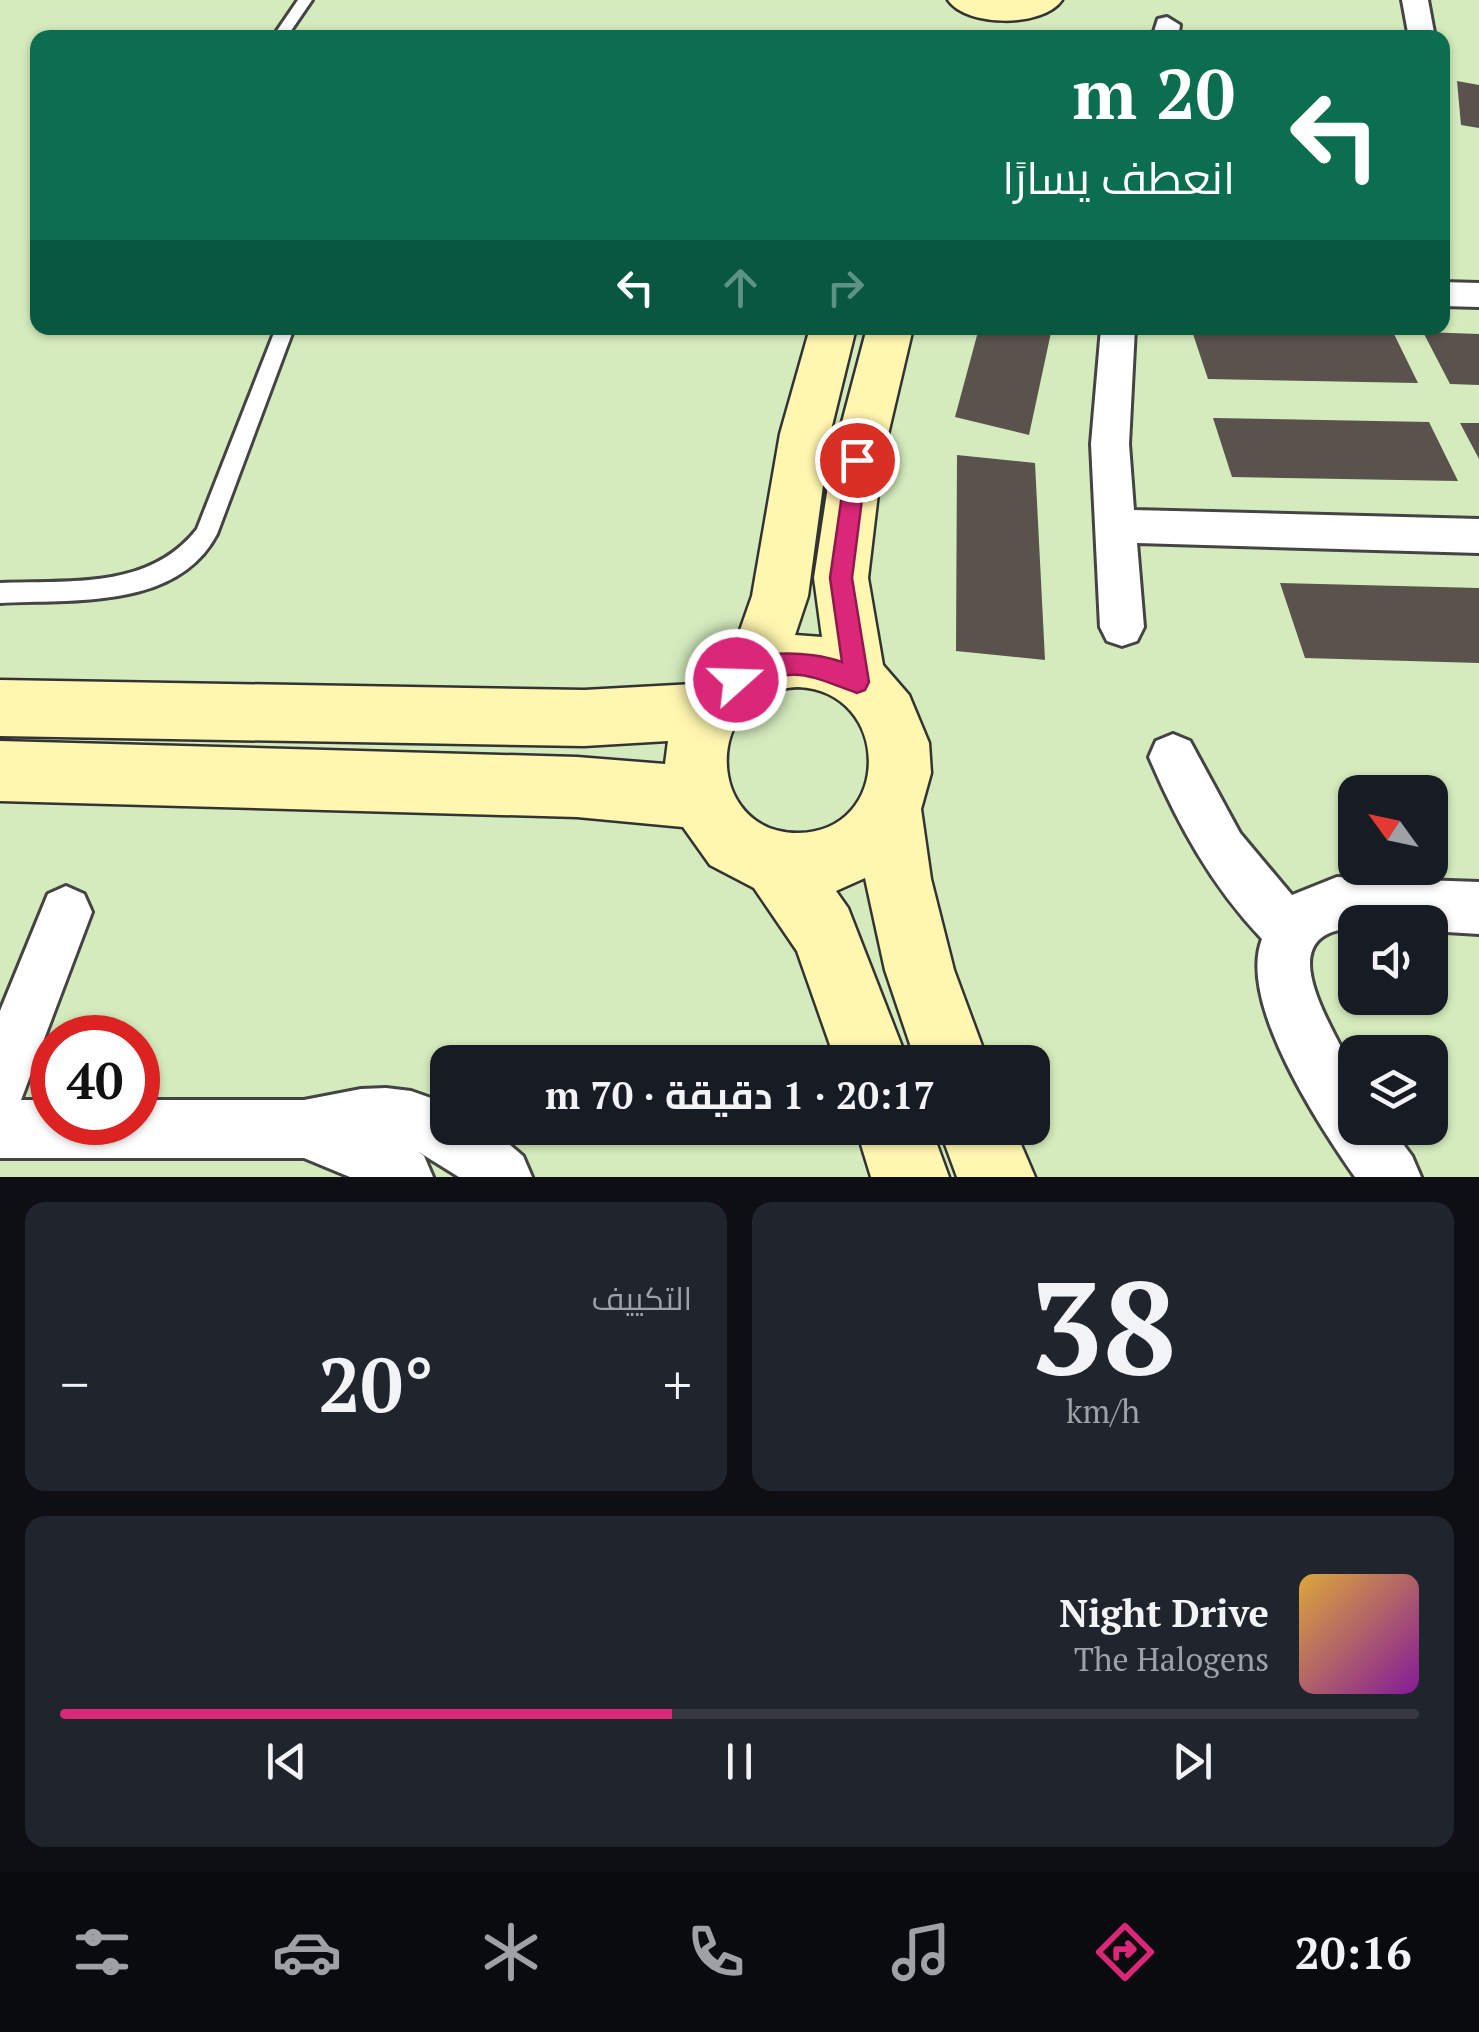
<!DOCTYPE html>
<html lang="ar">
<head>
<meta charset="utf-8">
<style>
	:root { --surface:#171b24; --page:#20242c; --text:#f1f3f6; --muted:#9ea1a6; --line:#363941; --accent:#db2777 }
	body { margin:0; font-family:"PT Serif",Cairo,serif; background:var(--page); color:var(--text); direction:rtl; height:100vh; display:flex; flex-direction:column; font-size:38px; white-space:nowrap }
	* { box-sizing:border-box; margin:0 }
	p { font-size:32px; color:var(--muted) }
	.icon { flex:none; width:55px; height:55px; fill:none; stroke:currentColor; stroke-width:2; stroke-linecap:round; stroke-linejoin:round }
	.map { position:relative; height:1177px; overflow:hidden; direction:ltr }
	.panel { display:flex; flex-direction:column; gap:25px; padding:25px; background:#0d0f14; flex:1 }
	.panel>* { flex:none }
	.banner { position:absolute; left:30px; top:30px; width:1420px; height:305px; border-radius:20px; box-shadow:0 2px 8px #0004; direction:rtl; background:#0b6e4f; color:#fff; overflow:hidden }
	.needle { width:65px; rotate:303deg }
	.controls { position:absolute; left:1338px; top:775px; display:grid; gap:20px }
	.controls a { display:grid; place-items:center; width:110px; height:110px; border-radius:20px; background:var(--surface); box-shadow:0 2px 8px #0004; font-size:50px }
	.speed { position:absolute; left:30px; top:1015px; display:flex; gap:20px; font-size:50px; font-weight:700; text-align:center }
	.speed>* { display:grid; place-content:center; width:130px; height:130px; border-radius:50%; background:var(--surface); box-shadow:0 2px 8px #0004; line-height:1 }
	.speed .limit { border:15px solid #d22; background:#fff; color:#111 }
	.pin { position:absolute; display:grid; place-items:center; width:85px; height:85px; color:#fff; margin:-42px; border:5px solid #fff; border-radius:50%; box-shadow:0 2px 10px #0007 }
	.me { position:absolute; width:110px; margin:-55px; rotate:70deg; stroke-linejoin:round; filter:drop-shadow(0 0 8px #0008) }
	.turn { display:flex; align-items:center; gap:35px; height:210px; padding:0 50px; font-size:45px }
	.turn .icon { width:130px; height:130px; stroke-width:2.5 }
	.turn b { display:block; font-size:70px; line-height:85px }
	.lanes { display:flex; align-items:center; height:95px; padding:0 50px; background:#0003; justify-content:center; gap:50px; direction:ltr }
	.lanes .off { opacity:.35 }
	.big { font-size:75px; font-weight:700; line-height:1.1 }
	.panel .tile { flex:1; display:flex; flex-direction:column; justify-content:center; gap:15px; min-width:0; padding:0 35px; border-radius:20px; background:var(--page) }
	.panel .dial { align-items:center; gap:0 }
	.dial b { font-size:130px; line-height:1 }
	.song { display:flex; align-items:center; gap:30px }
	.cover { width:120px; height:120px; border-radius:15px; background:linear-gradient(135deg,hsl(40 70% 55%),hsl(290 70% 35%)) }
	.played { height:10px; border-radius:5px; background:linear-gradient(90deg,var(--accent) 45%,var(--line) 45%) }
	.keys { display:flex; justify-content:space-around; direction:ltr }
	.heat { display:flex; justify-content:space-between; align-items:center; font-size:55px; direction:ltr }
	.panel .tiles { flex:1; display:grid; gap:25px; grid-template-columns:1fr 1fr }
	.tile:last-child { grid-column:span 2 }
	.trip { position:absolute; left:430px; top:1045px; width:620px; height:100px; border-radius:20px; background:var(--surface); box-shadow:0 2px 8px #0004; font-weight:700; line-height:100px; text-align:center; direction:rtl }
	.dock { display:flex; height:160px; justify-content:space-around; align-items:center; background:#090b0e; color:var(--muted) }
	.dock .icon { width:70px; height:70px }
	.dock .on { color:var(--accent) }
	.dock b { font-size:45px; color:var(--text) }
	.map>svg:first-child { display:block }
</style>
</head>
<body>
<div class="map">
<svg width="1479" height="1177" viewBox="0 0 1479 1177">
	<rect width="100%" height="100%" fill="#fffdf5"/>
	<path fill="#d5ebbd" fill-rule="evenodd" d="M 0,0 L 1479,0 L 1479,1177 L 0,1177 ZM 38,38 L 1442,38 L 1442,328 L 38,328 ZM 1355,792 L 1430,792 L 1430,868 L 1355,868 ZM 1355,922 L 1430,922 L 1430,998 L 1355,998 ZM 52,1038 L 138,1038 L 138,1122 L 52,1122 ZM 1355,1052 L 1430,1052 L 1430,1128 L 1355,1128 ZM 448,1062 L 1032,1062 L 1032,1128 L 448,1128 Z"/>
	<path fill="#5a524d" d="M 1457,81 L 1479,85 L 1479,128 L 1461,125 Z
		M 979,328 L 1052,328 L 1029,435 L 955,417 Z
		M 1191,328 L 1393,332 L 1418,383 L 1208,379 Z
		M 1423,332 L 1479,334 L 1479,385 L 1450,384 Z
		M 1213,418 L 1429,422 L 1458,481 L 1232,477 Z
		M 1460,423 L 1479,423 L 1479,459 Z
		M 957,455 L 1035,463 L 1045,660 L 956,651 Z
		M 1280,583 L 1479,588 L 1479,663 L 1305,658 Z"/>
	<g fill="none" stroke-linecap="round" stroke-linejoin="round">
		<g stroke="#444" stroke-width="6">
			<path id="lane" d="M 298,0 L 312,0 L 286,38 L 272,38 Z
				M 276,328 L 294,328 L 217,534 C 177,610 73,599 0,603 L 0,583 C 70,580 149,590 197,529 Z"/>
		</g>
		<g stroke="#444" stroke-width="6">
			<path id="street" d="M 1402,0 L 1428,0 L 1435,38 L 1409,38 Z
				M 1167,17 L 1180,25 L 1178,38 L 1152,38 L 1158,19 Z
				M 1442,282 L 1479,283 L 1479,307 L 1442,306 Z
				M 1101,328 L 1135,328 L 1129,444 L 1134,510 L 1479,519 L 1479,553 L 1137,543 L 1144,627 L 1137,641 L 1122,646 L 1107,641 L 1100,627 L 1091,444 Z
				M 1173,734 L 1190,741 L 1240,833 L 1292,895 L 1337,877 L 1479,882 L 1479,934 L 1430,931 L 1430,922 L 1355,922 L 1355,928 C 1263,932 1338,1033 1354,1074 C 1359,1088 1355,1112 1355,1128 L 1391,1128 L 1412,1156 L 1421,1177 L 1355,1177 C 1320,1127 1237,1002 1262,939 C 1211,885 1178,825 1149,757 L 1156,741 Z
				M 66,886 L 84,894 L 92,912 L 21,1100 L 52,1100 L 52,1122 L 138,1122 L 138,1100 L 304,1100 L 361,1089 L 386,1088 L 411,1091 L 448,1104 L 448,1128 L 490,1128 L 523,1156 L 532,1177 L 459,1177 L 417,1151 L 424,1156 L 433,1177 L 350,1177 L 304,1158 L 0,1158 L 0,1011 L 48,894 Z"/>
		</g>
		<g stroke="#333" stroke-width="5">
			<path id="secondary" d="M 948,0 L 1062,0 C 1043,28 966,27 948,0 Z
				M 810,328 L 856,328 L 830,434 L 808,596 L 795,635 L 822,637 L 814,578 L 832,460 L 867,328 L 913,328 L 882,460 L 868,578 L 883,665 L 909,695 L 929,743 L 931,773 L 921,809 L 931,879 L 954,970 L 988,1062 L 916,1062 L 885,970 L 865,878 L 836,891 L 848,908 L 908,1062 L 836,1062 L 797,951 L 754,888 L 710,865 L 683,827 L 577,817 L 0,801 L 0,741 L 577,757 L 665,764 L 668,741 L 584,746 L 0,736 L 0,680 L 584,690 L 694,684 L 712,665 L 732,653 L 752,596 L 780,434 ZM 798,687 C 892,691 893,832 798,833 C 704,833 702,691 798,687 Z
				M 856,1128 L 931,1128 L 949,1177 L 871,1177 Z
				M 939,1128 L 1014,1128 L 1035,1177 L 957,1177 Z"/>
		</g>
		<use href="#lane" fill="#fff" fill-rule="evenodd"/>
		<use href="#street" fill="#fff" fill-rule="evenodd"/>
		<use href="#secondary" fill="#fff6b0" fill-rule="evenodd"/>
	</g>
	<path fill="#db2777" stroke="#8e194d" stroke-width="2.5" d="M 857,452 L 867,460 L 852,578 L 869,682 L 865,690 L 857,693 C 795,670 798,668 736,691 L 728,688 L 724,680 C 740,645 812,651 842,662 L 830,578 L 847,460 Z"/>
</svg>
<div class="controls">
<a><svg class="needle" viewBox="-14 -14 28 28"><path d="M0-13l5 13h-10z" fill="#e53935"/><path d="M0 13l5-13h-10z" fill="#9ea1a6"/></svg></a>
<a><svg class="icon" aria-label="sound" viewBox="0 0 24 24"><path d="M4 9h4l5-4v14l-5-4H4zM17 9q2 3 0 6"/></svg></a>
<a><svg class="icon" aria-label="layers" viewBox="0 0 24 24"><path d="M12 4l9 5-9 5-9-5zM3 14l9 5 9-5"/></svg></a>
</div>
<div class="speed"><div class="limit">40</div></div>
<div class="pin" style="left:857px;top:460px;background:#d93025"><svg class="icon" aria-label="arrive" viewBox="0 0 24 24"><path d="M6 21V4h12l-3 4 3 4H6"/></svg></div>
<svg class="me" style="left:736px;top:680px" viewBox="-20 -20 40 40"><circle r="17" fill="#db2777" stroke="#fff" stroke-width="3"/><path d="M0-11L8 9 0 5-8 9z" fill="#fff"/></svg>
<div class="trip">20:17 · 1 دقيقة · 70 m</div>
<div class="banner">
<div class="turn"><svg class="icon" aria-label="left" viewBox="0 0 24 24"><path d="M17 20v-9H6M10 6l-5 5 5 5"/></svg><div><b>20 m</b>انعطف يسارًا</div></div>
<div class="lanes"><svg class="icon" aria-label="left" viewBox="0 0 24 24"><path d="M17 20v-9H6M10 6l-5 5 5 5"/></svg><svg class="icon off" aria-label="ahead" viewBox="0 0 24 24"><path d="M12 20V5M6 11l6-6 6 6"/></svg><svg class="icon off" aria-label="right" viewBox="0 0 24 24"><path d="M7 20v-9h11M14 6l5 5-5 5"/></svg></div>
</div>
</div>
<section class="panel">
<div class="tiles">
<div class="tile dial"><b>38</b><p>km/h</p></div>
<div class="tile"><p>التكييف</p>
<div class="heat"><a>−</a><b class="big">20°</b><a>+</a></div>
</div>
<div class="tile">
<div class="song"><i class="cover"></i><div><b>Night Drive</b><p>The Halogens</p></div></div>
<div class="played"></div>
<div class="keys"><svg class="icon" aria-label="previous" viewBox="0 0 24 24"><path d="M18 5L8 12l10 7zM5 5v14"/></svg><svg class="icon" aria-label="pause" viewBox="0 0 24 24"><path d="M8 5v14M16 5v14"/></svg><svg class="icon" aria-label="next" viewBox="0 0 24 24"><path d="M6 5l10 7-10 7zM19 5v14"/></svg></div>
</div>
</div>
</section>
<nav class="dock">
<b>20:16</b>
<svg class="icon on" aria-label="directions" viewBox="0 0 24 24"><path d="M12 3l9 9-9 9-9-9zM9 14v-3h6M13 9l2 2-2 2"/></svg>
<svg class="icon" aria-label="music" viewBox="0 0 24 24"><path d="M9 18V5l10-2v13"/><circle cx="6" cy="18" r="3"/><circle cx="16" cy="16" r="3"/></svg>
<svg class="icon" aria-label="phone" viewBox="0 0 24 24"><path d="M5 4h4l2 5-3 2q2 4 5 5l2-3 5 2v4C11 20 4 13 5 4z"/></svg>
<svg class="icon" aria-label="climate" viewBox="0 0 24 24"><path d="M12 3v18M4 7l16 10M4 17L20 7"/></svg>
<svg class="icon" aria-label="car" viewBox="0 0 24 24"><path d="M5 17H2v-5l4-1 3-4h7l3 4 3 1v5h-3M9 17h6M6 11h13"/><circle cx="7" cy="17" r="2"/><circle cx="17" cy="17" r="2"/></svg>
<svg class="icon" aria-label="filters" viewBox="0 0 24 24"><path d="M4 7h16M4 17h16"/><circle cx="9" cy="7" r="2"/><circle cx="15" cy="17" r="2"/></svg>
</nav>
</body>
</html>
